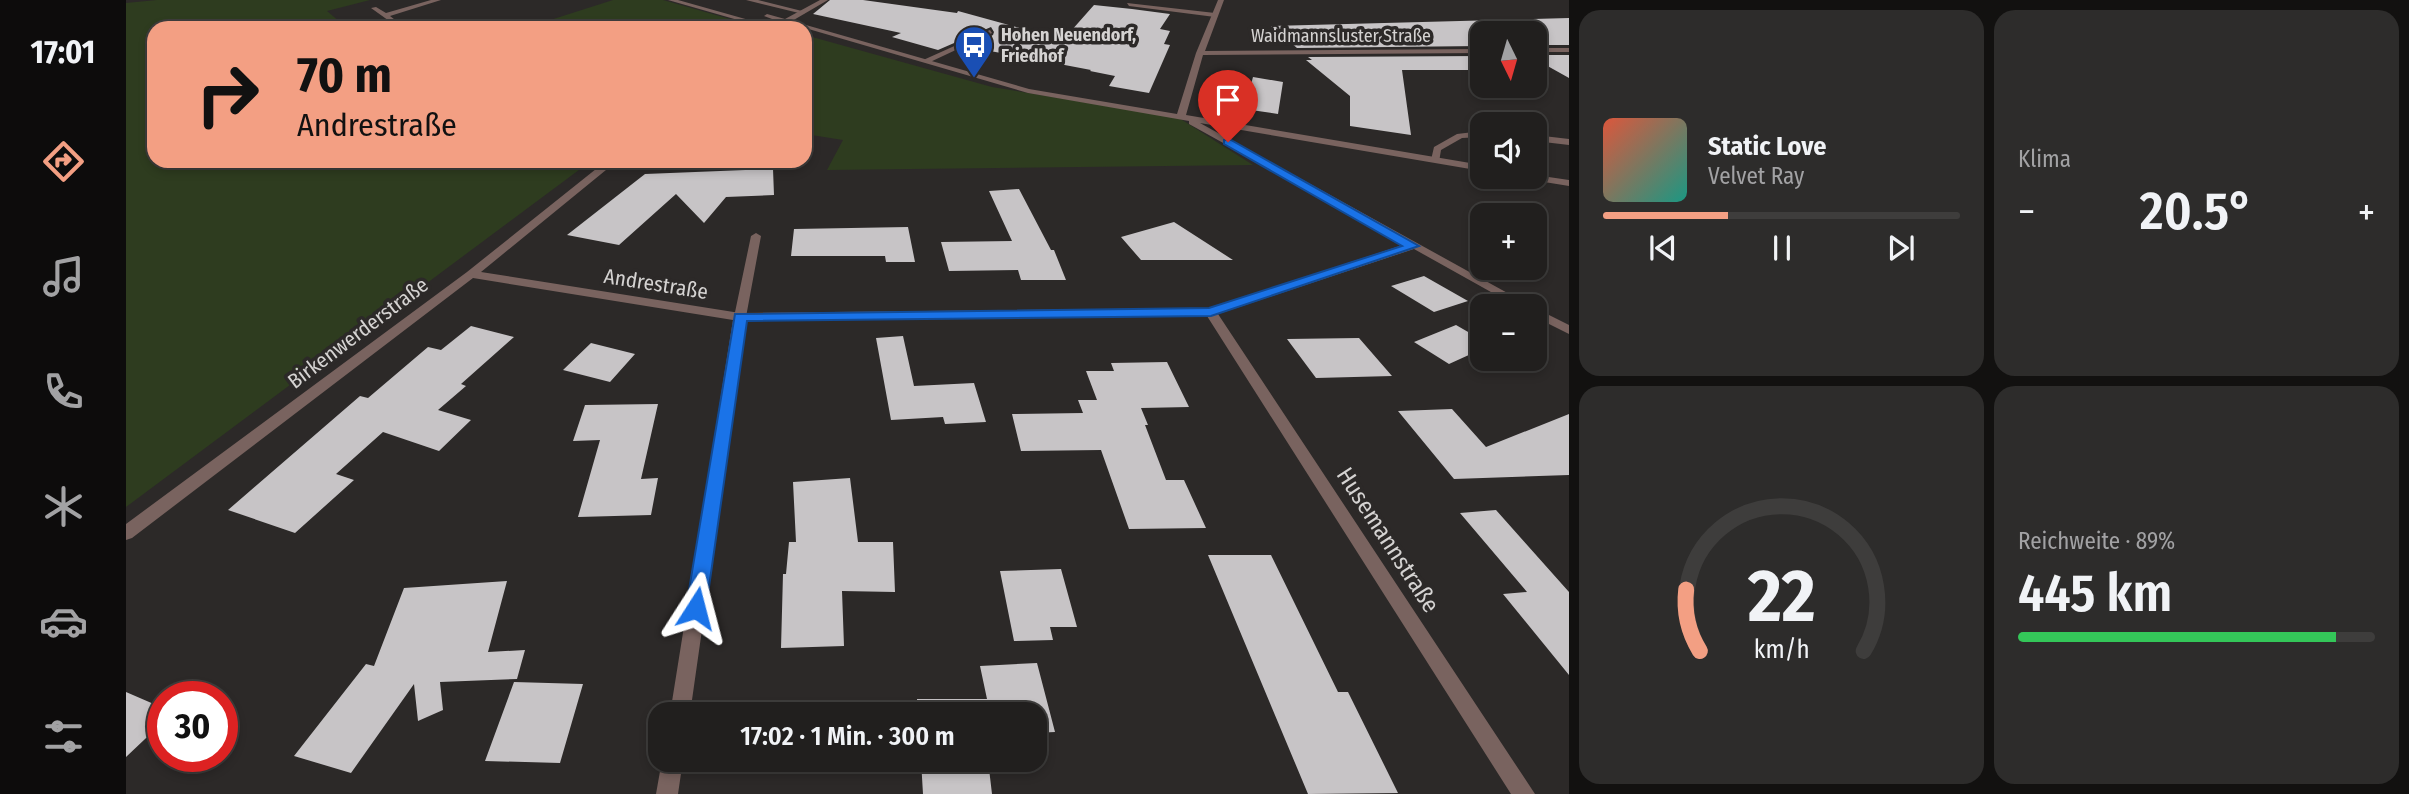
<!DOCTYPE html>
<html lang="de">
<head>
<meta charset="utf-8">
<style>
	:root { --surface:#211f1e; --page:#2d2c2b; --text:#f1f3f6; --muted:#a2a2a4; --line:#3e3d3c; --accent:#f39f83 }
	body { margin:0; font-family:"Fira Sans Condensed",sans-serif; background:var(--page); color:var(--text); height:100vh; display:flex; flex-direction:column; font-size:26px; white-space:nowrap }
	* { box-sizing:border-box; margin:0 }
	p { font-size:23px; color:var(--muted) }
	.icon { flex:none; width:38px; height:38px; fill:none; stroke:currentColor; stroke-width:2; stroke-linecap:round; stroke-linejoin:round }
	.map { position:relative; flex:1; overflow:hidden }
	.details { display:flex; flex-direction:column; gap:10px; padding:10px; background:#121110; width:840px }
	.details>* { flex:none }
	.guide { position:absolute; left:21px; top:21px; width:665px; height:147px; border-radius:21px; box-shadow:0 4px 10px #0003,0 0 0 2px var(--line); background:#f39f83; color:#111; overflow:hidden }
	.needle { width:46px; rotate:175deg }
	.controls { position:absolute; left:1344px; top:21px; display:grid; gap:14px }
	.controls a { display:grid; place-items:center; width:77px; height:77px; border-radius:14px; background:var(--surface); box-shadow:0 4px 10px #0003,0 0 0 2px var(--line); font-size:35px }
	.speed { position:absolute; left:21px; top:681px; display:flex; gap:14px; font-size:35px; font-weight:700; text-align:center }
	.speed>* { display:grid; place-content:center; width:91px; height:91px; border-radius:50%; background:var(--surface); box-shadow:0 4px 10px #0003,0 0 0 2px var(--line); line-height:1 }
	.speed .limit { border:10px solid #d22; background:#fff; color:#111 }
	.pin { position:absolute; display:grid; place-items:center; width:60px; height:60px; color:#fff; margin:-72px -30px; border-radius:50% 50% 50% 0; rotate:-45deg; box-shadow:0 0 7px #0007 }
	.pin .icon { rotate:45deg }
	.me { position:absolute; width:77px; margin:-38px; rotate:9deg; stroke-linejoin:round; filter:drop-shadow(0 0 5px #0008) }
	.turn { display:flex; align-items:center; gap:24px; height:147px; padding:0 35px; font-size:32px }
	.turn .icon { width:91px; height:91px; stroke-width:2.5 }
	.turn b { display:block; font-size:49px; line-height:60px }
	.big { font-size:52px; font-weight:600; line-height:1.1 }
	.details .card { flex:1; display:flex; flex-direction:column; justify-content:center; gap:10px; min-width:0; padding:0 24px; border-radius:21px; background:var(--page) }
	.details .dial { align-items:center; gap:0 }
	.dial svg { height:182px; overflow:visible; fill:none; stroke:var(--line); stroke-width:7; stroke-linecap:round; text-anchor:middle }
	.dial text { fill:var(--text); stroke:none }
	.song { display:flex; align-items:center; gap:21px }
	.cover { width:84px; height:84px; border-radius:10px; background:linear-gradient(135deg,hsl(10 70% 55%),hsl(170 70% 35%)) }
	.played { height:7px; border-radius:4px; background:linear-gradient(90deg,var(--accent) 35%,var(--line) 35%) }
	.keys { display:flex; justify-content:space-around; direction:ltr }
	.heat { display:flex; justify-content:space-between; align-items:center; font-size:38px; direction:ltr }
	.charge { height:10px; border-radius:5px; background:linear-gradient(90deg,#34c759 89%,var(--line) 0) }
	.details .tiles { flex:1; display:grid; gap:10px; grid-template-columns:repeat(2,1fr) }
	.trip { position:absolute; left:522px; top:702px; width:399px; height:70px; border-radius:21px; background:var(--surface); box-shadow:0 4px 10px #0003,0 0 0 2px var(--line); font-weight:600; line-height:70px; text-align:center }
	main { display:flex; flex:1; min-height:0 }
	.tabs { display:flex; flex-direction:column; width:126px; justify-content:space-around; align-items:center; background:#0d0c0c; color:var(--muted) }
	.tabs .icon { width:49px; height:49px }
	.tabs .active { color:var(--accent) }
	.tabs b { font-size:32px; color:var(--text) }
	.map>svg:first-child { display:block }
</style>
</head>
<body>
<main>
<nav class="tabs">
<b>17:01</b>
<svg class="icon active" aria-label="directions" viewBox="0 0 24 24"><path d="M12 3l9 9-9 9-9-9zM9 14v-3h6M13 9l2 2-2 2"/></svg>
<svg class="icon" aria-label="music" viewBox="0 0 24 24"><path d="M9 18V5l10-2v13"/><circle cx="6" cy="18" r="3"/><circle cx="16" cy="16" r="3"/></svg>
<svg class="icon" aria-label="phone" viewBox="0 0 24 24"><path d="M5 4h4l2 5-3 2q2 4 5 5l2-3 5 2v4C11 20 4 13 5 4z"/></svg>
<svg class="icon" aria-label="climate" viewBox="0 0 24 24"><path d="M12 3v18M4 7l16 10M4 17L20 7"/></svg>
<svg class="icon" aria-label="car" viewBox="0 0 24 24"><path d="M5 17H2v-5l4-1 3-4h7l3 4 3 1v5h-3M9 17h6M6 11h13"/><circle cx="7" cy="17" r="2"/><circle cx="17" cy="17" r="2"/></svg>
<svg class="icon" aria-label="filters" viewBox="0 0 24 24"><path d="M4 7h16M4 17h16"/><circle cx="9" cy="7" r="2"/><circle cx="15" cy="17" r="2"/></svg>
</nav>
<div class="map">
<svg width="1443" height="794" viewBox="0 0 1443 794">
	<rect width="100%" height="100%" fill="#2c2928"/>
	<path fill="#2e3c1f" d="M 31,0 L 244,0 L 201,11 L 221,28 L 28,28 L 28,161 L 465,161 L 0,507 L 0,3 Z
		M 487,0 L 537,0 L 632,27 L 440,28 L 415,23 Z
		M 679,35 L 866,87 L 1053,118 L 1127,165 L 701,170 L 717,140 L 679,134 Z"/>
	<path fill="#c7c4c6" d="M 704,0 L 737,0 L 831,13 L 832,11 L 937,40 L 968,5 L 1006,9 L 1044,14 L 1034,29 L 1044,31 L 1038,44 L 1044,45 L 1023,93 L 983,86 L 989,76 L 964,71 L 965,70 L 843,47 L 867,35 L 868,32 L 865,27 L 812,50 L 766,37 L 775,33 L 687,14 Z
		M 1443,18 L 1443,45 L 1409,45 L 1409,33 L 1363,33 L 1356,30 L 1356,46 L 1171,48 L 1145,26 Z
		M 1409,55 L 1443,55 L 1443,78 L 1409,59 Z
		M 1356,56 L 1356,70 L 1276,70 L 1285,135 L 1224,126 L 1224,96 L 1180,60 L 1186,60 L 1182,57 Z
		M 1127,77 L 1157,82 L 1152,114 L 1118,109 Z
		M 647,169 L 648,195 L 600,197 L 578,223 L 550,194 L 493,245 L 441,235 L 519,174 Z
		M 893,189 L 925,250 L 928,250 L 940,280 L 895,280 L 892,270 L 823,271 L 815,242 L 886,241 L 863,191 Z
		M 1048,222 L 1107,260 L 1015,260 L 995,237 Z
		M 782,227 L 789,262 L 760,262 L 759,256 L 665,256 L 668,229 Z
		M 1298,276 L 1342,301 L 1308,312 L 1265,286 Z
		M 1330,325 L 1356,340 L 1356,349 L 1323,364 L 1288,342 Z
		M 345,326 L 388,337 L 335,384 L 340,386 L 312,410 L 345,420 L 313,451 L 257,432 L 210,474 L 228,480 L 169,533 L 102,510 L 234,396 L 242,398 L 302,347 L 315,350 Z
		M 777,336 L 788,386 L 848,383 L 860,422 L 819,424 L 817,417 L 765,420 L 750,338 Z
		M 1233,338 L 1266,376 L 1190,378 L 1161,339 Z
		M 465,343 L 509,354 L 484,382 L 437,370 Z
		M 1041,362 L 1063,407 L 1015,408 L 1022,425 L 1019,425 L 1040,480 L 1058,480 L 1080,528 L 1003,529 L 975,450 L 895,451 L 886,414 L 957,413 L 952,400 L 971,400 L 960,371 L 988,371 L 985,363 Z
		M 532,404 L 515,479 L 532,478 L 525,515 L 452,517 L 474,440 L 447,441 L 459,405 Z
		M 1326,409 L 1360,447 L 1443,414 L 1443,475 L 1328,479 L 1272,411 Z
		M 724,478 L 732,542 L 767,542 L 769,592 L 716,591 L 718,646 L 655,648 L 657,574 L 660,574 L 663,542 L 670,542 L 667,482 Z
		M 1370,510 L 1443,592 L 1443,675 L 1377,594 L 1401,592 L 1334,513 Z
		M 1082,555 L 1145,555 L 1212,692 L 1222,692 L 1272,793 L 1182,794 Z
		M 935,569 L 951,627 L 924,627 L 927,640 L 888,641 L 874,571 Z
		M 381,581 L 362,652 L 399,650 L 391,679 L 314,682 L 317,710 L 292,721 L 288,684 L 225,773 L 168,756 L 240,664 L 248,666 L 278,588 Z
		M 911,663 L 929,732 L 908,733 L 908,714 L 792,714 L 791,699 L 861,699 L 854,666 Z
		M 388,682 L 457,684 L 434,763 L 359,761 Z
		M 0,692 L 37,708 L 37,722 L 0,757 Z
		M 795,760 L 862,760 L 866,794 L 797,794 Z"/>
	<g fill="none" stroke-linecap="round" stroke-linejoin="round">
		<path fill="#79635f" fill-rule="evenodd" d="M 305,0 L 315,0 L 264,16 L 273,23 L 270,28 L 263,28 L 266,23 L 245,8 L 250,7 L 260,13 Z
			M 542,0 L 552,0 L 651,28 L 640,28 Z
			M 620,0 L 632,0 L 680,12 L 677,14 Z
			M 1001,3 L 1089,13 L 1092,15 L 1089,17 L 1003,6 Z
			M 864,30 L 866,33 L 802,63 L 795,61 Z
			M 1356,131 L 1356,137 L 1336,138 L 1315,150 L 1313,162 L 1305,160 L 1308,147 L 1331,134 Z
			M 1409,135 L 1443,139 L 1443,145 L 1409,141 Z
			M 630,233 L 635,236 L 620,317 L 614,321 L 608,317 L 625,236 Z"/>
		<path fill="#79635f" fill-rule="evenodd" d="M 694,0 L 702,0 L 666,21 L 903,89 L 1051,114 L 1070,53 L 1092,0 L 1098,0 L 1079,51 L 1356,49 L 1356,53 L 1077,55 L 1060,115 L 1356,165 L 1356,171 L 1074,123 L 1405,306 L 1390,306 L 1288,249 L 1092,314 L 1409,794 L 1385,794 L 1081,316 L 620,321 L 564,714 L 544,714 L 607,320 L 347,278 L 6,538 L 0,540 L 0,524 L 341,272 L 480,161 L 491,161 L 355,272 L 614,313 L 1084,308 L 1280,244 L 1063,124 L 1063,121 L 902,93 L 679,28 L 655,24 L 654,22 L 638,16 L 641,14 L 659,19 Z
			M 1409,48 L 1443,48 L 1443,52 L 1409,52 Z
			M 1409,175 L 1443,180 L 1443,186 L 1406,180 L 1401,177 L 1409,177 Z
			M 1409,308 L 1443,325 L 1443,334 L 1409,317 Z
			M 536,760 L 557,760 L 552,794 L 530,794 Z"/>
	</g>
	<path fill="#1a73e8" stroke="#114b97" stroke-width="2" d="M 1098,140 L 1105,140 L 1293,246 L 1085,316 L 621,321 L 580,608 L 577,614 L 570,617 L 563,614 L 560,608 L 609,314 L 1083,308 L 1276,246 L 1098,144 Z"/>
	<defs>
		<g id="bus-pin" transform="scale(2.0125)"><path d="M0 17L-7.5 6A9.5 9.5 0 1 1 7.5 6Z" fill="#1a4fb4" stroke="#2c2928"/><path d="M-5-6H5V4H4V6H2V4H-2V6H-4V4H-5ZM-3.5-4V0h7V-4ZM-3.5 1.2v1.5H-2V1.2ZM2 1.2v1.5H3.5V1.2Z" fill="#fff"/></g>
	</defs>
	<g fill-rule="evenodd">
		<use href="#bus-pin" x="848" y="45"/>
	</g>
	<g text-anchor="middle" stroke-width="7" stroke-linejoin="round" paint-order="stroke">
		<g font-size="18" font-weight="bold" fill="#d5d3d2" stroke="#2c2928" text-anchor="start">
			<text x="875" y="41">Hohen Neuendorf,<tspan x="875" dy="21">Friedhof</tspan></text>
		</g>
		<g font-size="18" fill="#d5d3d2" stroke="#2c2928">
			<text x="1215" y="42">Waidmannsluster Straße</text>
		</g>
		<g font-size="21" fill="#d5d3d2" stroke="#2c2928">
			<text transform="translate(530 284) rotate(9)" y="7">Andrestraße</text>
			<text transform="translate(232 333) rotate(-37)" y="7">Birkenwerderstraße</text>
		</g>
		<g font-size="24" fill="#d5d3d2" stroke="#2c2928">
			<text transform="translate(1262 540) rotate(57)" y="8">Husemannstraße</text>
		</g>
	</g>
</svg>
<div class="controls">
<a><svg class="needle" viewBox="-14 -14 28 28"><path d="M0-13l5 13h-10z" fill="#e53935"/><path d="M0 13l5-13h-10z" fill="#a2a2a4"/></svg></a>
<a><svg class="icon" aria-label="sound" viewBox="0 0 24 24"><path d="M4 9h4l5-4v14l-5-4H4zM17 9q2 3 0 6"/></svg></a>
<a>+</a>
<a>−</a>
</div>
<div class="speed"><div class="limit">30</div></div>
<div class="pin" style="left:1102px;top:142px;background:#d93025"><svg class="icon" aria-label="arrive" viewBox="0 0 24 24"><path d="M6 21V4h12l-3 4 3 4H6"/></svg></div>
<svg class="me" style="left:570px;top:608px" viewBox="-20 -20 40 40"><path d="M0-17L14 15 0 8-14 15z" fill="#1a73e8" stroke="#fff" stroke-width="4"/></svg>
<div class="trip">17:02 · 1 Min. · 300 m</div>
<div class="guide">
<div class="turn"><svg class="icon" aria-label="right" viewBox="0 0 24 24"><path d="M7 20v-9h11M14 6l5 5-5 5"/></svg><div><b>70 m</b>Andrestraße</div></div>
</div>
</div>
<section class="details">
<div class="tiles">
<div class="card">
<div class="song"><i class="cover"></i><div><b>Static Love</b><p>Velvet Ray</p></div></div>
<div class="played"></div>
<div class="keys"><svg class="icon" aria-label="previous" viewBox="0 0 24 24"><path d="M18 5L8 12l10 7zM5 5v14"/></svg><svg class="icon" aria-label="pause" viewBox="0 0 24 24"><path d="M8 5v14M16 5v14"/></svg><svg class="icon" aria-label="next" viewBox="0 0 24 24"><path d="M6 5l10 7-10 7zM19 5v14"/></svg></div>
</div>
<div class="card"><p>Klima</p>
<div class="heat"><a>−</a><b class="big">20.5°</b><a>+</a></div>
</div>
<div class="card dial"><svg viewBox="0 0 100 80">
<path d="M14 69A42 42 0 1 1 86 69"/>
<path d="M14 69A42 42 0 0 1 8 42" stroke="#f39f83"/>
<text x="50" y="56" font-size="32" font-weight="700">22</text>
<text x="50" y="72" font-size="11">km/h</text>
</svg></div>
<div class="card"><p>Reichweite · 89%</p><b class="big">445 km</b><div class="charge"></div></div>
</div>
</section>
</main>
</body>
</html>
